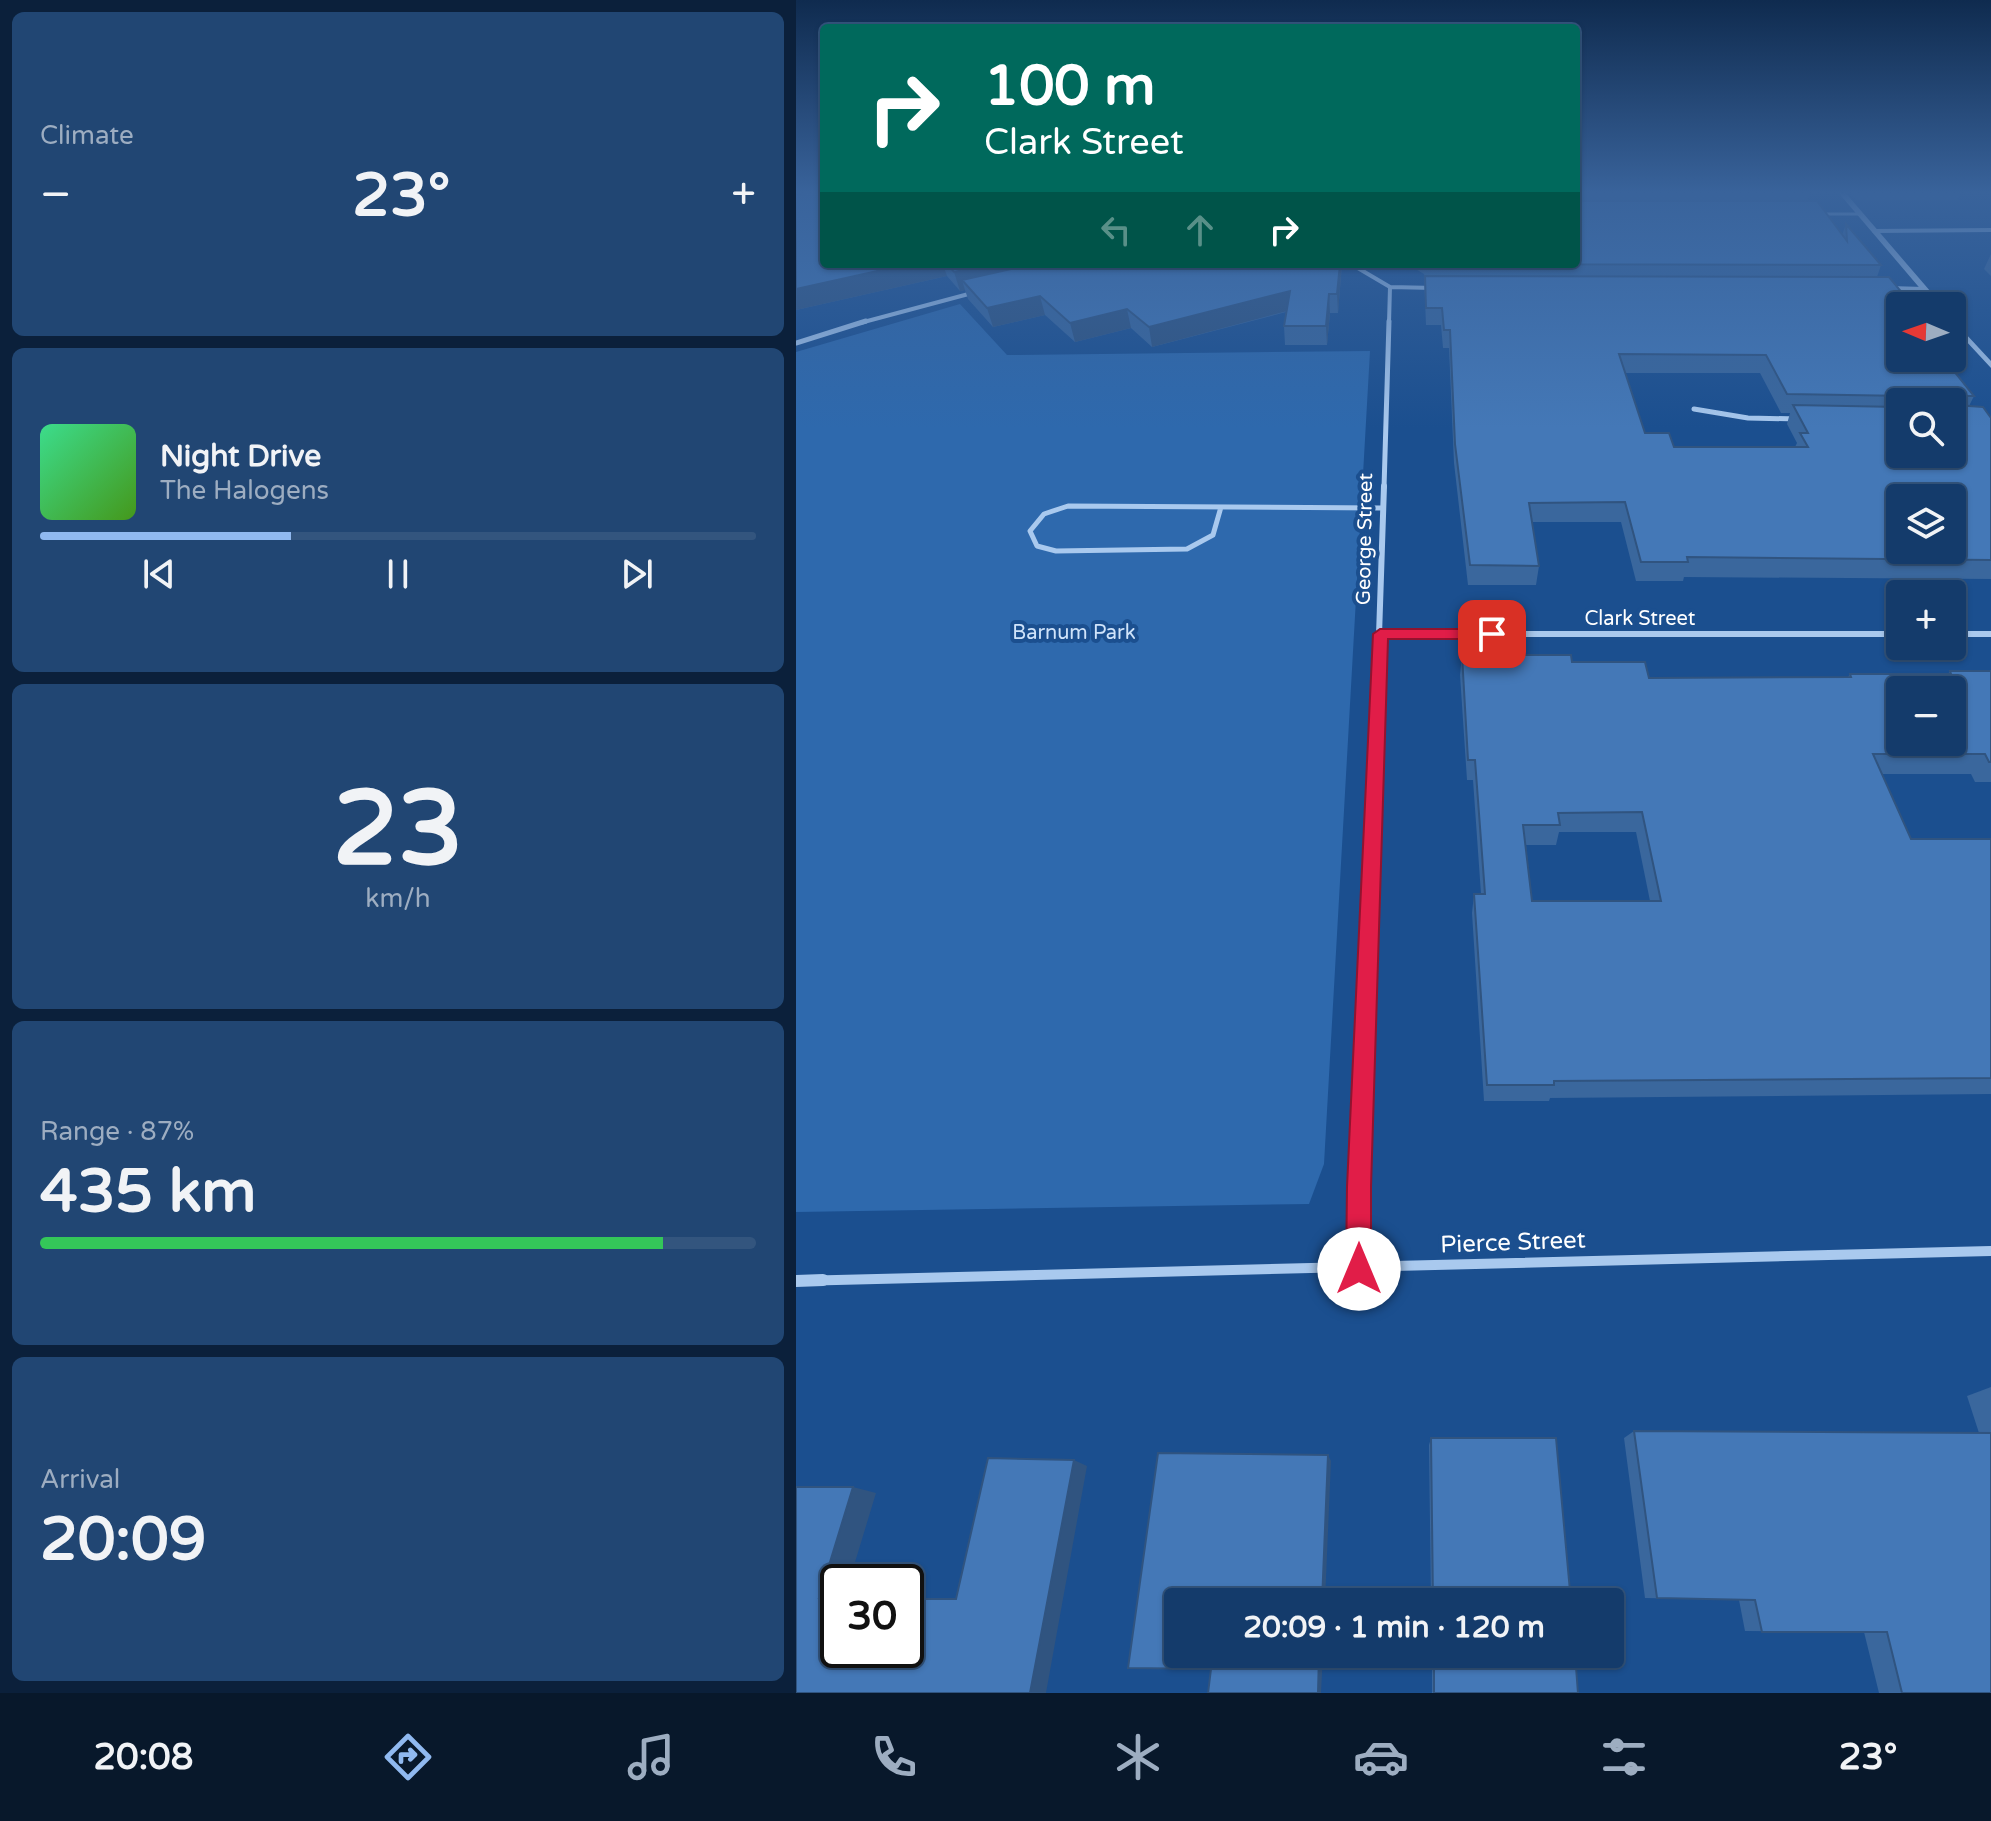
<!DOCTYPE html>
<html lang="en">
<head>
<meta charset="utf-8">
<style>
	:root { --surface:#143b6b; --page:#214673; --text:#f1f3f6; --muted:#9dadc1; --line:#33557e; --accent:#90b9f0 }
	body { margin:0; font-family:"Varela Round",sans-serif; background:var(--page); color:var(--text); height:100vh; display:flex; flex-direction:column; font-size:30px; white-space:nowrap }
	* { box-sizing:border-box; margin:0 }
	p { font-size:26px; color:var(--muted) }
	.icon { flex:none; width:44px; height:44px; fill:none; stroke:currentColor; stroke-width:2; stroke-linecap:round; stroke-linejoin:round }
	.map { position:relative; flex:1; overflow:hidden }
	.side { display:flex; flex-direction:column; gap:12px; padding:12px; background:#0b203b; width:796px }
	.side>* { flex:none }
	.guide { position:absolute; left:24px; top:24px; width:760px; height:244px; border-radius:8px; box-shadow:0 2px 6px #0004,0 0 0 2px var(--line); background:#00695c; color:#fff; overflow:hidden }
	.needle { width:52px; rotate:272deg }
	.buttons { position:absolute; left:1090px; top:292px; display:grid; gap:16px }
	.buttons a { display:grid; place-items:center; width:80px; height:80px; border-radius:8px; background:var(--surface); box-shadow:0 2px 6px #0004,0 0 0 2px var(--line); font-size:40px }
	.speed { position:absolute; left:24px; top:1564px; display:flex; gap:16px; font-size:40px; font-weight:700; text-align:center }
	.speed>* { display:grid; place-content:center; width:104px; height:104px; border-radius:50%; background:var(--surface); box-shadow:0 2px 6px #0004,0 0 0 2px var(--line); line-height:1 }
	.speed .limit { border:4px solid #111; border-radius:12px; background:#fff; color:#111 }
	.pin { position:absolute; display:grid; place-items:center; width:68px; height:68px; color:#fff; margin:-34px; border-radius:16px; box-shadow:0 4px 12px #0006 }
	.me { position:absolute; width:88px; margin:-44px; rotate:0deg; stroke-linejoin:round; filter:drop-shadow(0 0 6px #0008) }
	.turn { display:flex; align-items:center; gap:28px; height:168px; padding:0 32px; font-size:36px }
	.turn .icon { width:104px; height:104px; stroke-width:2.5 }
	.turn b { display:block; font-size:56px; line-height:68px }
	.lanes { display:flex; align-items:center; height:76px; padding:0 32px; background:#0003; justify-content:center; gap:40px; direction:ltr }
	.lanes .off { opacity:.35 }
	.big { font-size:60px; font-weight:800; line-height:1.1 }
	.side .card { flex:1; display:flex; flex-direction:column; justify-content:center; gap:12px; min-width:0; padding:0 28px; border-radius:12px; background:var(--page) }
	.side .dial { align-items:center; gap:0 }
	.dial b { font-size:104px; line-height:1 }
	.song { display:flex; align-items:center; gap:24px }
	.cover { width:96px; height:96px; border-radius:12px; background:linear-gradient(135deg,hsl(150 70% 55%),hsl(100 70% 35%)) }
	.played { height:8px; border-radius:4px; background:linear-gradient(90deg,var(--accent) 35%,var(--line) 35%) }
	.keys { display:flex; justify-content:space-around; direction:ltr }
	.heat { display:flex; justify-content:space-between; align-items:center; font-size:44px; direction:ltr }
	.charge { height:12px; border-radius:6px; background:linear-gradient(90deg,#34c759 87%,var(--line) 0) }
	.trip { position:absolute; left:368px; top:1588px; width:460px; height:80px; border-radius:8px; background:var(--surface); box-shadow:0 2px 6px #0004,0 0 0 2px var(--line); font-weight:800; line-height:80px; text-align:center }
	.menu { display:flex; height:128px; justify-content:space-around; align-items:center; background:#08182b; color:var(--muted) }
	.menu .icon { width:56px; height:56px }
	.menu .active { color:var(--accent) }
	.menu b { font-size:36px; color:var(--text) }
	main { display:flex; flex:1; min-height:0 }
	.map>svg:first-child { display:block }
</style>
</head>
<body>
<main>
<section class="side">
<div class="card"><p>Climate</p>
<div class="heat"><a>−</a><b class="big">23°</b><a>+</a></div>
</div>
<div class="card">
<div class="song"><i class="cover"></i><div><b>Night Drive</b><p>The Halogens</p></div></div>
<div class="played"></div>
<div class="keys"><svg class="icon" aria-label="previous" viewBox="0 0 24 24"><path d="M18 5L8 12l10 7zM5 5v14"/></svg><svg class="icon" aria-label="pause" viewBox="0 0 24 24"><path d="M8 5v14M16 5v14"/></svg><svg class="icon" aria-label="next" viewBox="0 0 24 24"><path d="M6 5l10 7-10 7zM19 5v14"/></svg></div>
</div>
<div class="card dial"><b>23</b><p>km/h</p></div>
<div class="card"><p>Range · 87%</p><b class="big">435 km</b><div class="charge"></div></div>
<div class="card"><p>Arrival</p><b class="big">20:09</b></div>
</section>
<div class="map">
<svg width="1195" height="1693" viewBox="0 0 1195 1693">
	<rect width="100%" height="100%" fill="#1b4f8f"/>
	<path fill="#2e69ad" d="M 164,304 L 211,355 L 574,351 L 528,1164 L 513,1204 L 0,1212 L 0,352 Z"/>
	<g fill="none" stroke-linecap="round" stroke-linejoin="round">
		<path stroke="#a9c9ee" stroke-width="3" d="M 1024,214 L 1064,214"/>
		<path stroke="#a9c9ee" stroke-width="5" d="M 425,507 L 417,535 L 391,549 L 260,551 L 241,546 L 234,531 L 248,514 L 272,506 L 586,508"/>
		<path stroke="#a9c9ee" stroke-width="4" d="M 1078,231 L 1195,230
			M 555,264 L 594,287 L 639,288
			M 1093,288 L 1128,289
			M 64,323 L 180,292
			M 593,323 L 594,287"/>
		<path stroke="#a9c9ee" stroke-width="5" d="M 0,343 L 70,321
			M 898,409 L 952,418 L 1003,419
			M 588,488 L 593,321"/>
		<path stroke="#a9c9ee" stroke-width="6" d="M 584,634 L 1104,634
			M 1156,634 L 1195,634
			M 581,695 L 588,486"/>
		<path stroke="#a9c9ee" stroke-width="8" d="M 573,955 L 581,693"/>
		<path stroke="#a9c9ee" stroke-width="10" d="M 563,1269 L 573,953
			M 0,1281 L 1195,1251"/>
		<path stroke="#a9c9ee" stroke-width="12" d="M 0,1281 L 27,1280"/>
		<path fill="#a9c9ee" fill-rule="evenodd" d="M 1041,191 L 1048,191 L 1147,306 L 1139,306 Z
			M 1156,319 L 1195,361 L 1195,368 L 1156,326 Z"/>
	</g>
	<path fill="#3a679d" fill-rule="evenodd" d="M 0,191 L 28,264 L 546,264 L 542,313 L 534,313 L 531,345 L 489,345 L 488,326 L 490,312 L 356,347 L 335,328 L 279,342 L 249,315 L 197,327 L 172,299 L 169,290 L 164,291 L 151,276 L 0,310 Z
		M 780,191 L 1014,192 L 1012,201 L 1046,235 L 1050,224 L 1085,265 L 1081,277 L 1104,306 L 1159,365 L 1157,370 L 1178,396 L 1173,406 L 1195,418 L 1195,579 L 888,577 L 887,581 L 840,581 L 825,522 L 736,522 L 743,566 L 740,585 L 672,585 L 658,463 L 653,348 L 647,348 L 645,325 L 630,325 L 628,274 L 611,264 L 780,264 ZM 829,373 L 964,373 L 985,413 L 994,413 L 991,424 L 1001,443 L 999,447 L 878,447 L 849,433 ZM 1104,402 L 1156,402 L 1104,454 Z
		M 1052,191 L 1165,191 L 1162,200 L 1060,200 Z
		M 1195,254 L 1195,276 L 1188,269 Z
		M 666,655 L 776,662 L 853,678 L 1052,677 L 1054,674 L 1152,674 L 1154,671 L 1195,671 L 1195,782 L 1179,782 L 1175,774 L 1086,774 L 1115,839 L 1195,839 L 1195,1094 L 754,1098 L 753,1101 L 688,1101 L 676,913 L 678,894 L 685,894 L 677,780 L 671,780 L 664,675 ZM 763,832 L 840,832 L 854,901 L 736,901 L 730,845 L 760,845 Z
		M 1195,1387 L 1195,1693 L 1083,1693 L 1068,1632 L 949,1631 L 943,1600 L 849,1598 L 828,1438 L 838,1431 L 1183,1433 L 1171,1396 Z
		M 635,1438 L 775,1602 L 635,1602 L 633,1445 Z
		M 636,1654 L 779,1654 L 782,1693 L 636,1693 Z"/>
	<path fill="#305480" d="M 0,191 L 25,191 L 0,203 Z
		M 113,264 L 147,264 L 151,276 L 0,310 L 0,289 Z
		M 194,264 L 278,264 L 166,280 L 169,290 L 164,291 L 158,272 Z
		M 544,264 L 546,264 L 542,313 L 541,294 Z
		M 494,291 L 495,310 L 356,347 L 353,327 Z
		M 533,294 L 534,313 L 531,345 L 530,326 Z
		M 244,296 L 249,315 L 197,327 L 191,308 Z
		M 331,309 L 335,328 L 279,342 L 274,323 Z
		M 532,1455 L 535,1461 L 529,1602 L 526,1602 Z
		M 278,1460 L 291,1466 L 250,1693 L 234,1693 Z
		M 57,1487 L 80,1493 L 53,1582 L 42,1582 L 42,1598 L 23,1598 Z
		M 523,1654 L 527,1654 L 525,1693 L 522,1693 Z"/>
	<path fill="#4478b7" stroke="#305480" stroke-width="2" fill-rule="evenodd" d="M 19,191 L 28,191 L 28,264 L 113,264 L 0,289 L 0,195 Z
		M 780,191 L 1013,191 L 1014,192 L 782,192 L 780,195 Z
		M 780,200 L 782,201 L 1021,201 L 1051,241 L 1050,224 L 1085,265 L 629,264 L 780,264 Z
		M 151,264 L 194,264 L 158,272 Z
		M 238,264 L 544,264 L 541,294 L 533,294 L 530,326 L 488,326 L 494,291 L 353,327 L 331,309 L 274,323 L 244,296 L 191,308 L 166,280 Z
		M 629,276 L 1093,277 L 1117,306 L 1104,306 L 1104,358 L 1153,358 L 1159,365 L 1153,365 L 1178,396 L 1163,396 L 1160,405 L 1187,407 L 1195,418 L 1195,560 L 891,557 L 892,562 L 845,562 L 829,502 L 733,503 L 743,566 L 674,565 L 659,444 L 654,330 L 648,330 L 646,308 L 630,308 ZM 823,354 L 970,355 L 991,394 L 1112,396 L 1117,401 L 1116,402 L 1156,402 L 1156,454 L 1104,454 L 1104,407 L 997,405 L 1012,433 L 1004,433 L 1012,447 L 878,447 L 873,433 L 849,433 ZM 1104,498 L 1156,498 L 1156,550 L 1104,550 Z
		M 666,655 L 775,655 L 776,662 L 849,662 L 853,678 L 1055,677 L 1054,674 L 1155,674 L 1154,671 L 1195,671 L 1195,762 L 1193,762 L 1189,754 L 1077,754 L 1115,839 L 1195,839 L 1195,1078 L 758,1081 L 758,1085 L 691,1085 L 678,894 L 689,894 L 679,760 L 672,760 ZM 1104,690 L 1156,690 L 1156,742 L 1104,742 ZM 846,812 L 865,901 L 736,901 L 727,825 L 764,825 L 762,813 Z
		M 838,1431 L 1195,1433 L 1195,1693 L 1106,1693 L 1091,1632 L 966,1632 L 959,1600 L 861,1598 Z
		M 635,1438 L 760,1438 L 775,1602 L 637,1602 Z
		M 362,1453 L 532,1455 L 526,1602 L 382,1602 L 382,1654 L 523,1654 L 522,1693 L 412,1693 L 415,1669 L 332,1668 Z
		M 192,1458 L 278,1460 L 234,1693 L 0,1693 L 0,1487 L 57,1487 L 23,1598 L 42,1598 L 42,1650 L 110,1650 L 110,1599 L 160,1599 Z
		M 638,1654 L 779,1654 L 782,1693 L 638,1693 Z"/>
	<linearGradient id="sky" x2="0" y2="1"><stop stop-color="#0f2b4f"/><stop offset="0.45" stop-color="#39639b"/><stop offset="1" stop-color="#39639b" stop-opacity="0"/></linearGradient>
	<rect width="1195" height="428" fill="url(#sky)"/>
	<path fill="#e11d48" stroke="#92132f" stroke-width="2" d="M 584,629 L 696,629 L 704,634 L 696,639 L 592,639 L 575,1187 L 575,1269 L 572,1277 L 563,1281 L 554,1277 L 550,1269 L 551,1187 L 577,634 Z"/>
	<g text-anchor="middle" stroke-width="8" stroke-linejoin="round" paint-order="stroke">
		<g font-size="20" fill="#fff" stroke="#1b4f8f">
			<text transform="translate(568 539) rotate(-89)" y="7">George Street</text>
			<text x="844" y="625">Clark Street</text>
		</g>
		<g font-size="20" fill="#cfe3fa" stroke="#1b4f8f">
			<text x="278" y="639">Barnum Park</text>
		</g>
		<g font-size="24" fill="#fff" stroke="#1b4f8f">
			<text transform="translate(717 1242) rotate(-2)" y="8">Pierce Street</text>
		</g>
	</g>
</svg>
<div class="buttons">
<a><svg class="needle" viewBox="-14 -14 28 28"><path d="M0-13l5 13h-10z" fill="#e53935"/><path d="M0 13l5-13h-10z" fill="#9dadc1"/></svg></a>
<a><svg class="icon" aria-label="search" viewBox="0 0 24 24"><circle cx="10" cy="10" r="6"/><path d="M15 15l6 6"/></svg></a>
<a><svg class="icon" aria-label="layers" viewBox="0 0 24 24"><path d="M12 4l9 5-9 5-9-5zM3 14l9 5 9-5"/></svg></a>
<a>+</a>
<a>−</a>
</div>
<div class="speed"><div class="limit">30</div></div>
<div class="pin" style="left:696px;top:634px;background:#d93025"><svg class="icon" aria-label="arrive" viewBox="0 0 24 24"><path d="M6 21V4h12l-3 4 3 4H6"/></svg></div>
<svg class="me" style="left:563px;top:1269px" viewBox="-20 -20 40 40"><circle r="19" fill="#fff"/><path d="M0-13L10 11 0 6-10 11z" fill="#e11d48"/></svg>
<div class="trip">20:09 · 1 min · 120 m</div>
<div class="guide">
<div class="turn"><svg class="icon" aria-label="right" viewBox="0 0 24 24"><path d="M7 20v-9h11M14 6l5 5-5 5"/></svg><div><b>100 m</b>Clark Street</div></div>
<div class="lanes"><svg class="icon off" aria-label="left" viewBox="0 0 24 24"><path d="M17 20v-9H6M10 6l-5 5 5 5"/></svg><svg class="icon off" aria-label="ahead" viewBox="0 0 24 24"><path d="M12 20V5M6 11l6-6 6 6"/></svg><svg class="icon" aria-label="right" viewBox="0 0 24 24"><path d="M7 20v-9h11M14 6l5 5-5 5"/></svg></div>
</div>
</div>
</main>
<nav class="menu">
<b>20:08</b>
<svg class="icon active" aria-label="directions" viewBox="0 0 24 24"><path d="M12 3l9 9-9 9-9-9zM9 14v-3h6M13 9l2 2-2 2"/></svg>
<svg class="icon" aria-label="music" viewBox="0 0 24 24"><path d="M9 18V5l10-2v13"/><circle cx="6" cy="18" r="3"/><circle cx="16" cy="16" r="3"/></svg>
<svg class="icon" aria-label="phone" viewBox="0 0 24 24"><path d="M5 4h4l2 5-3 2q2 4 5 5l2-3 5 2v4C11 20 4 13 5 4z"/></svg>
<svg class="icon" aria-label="climate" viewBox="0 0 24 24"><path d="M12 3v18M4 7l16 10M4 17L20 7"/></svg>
<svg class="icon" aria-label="car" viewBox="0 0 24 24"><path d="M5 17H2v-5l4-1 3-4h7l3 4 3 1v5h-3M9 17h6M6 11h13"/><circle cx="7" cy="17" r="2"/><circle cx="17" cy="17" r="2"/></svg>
<svg class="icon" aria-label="filters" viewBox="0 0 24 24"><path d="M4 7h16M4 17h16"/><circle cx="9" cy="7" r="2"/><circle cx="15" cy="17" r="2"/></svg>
<b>23°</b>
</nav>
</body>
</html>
